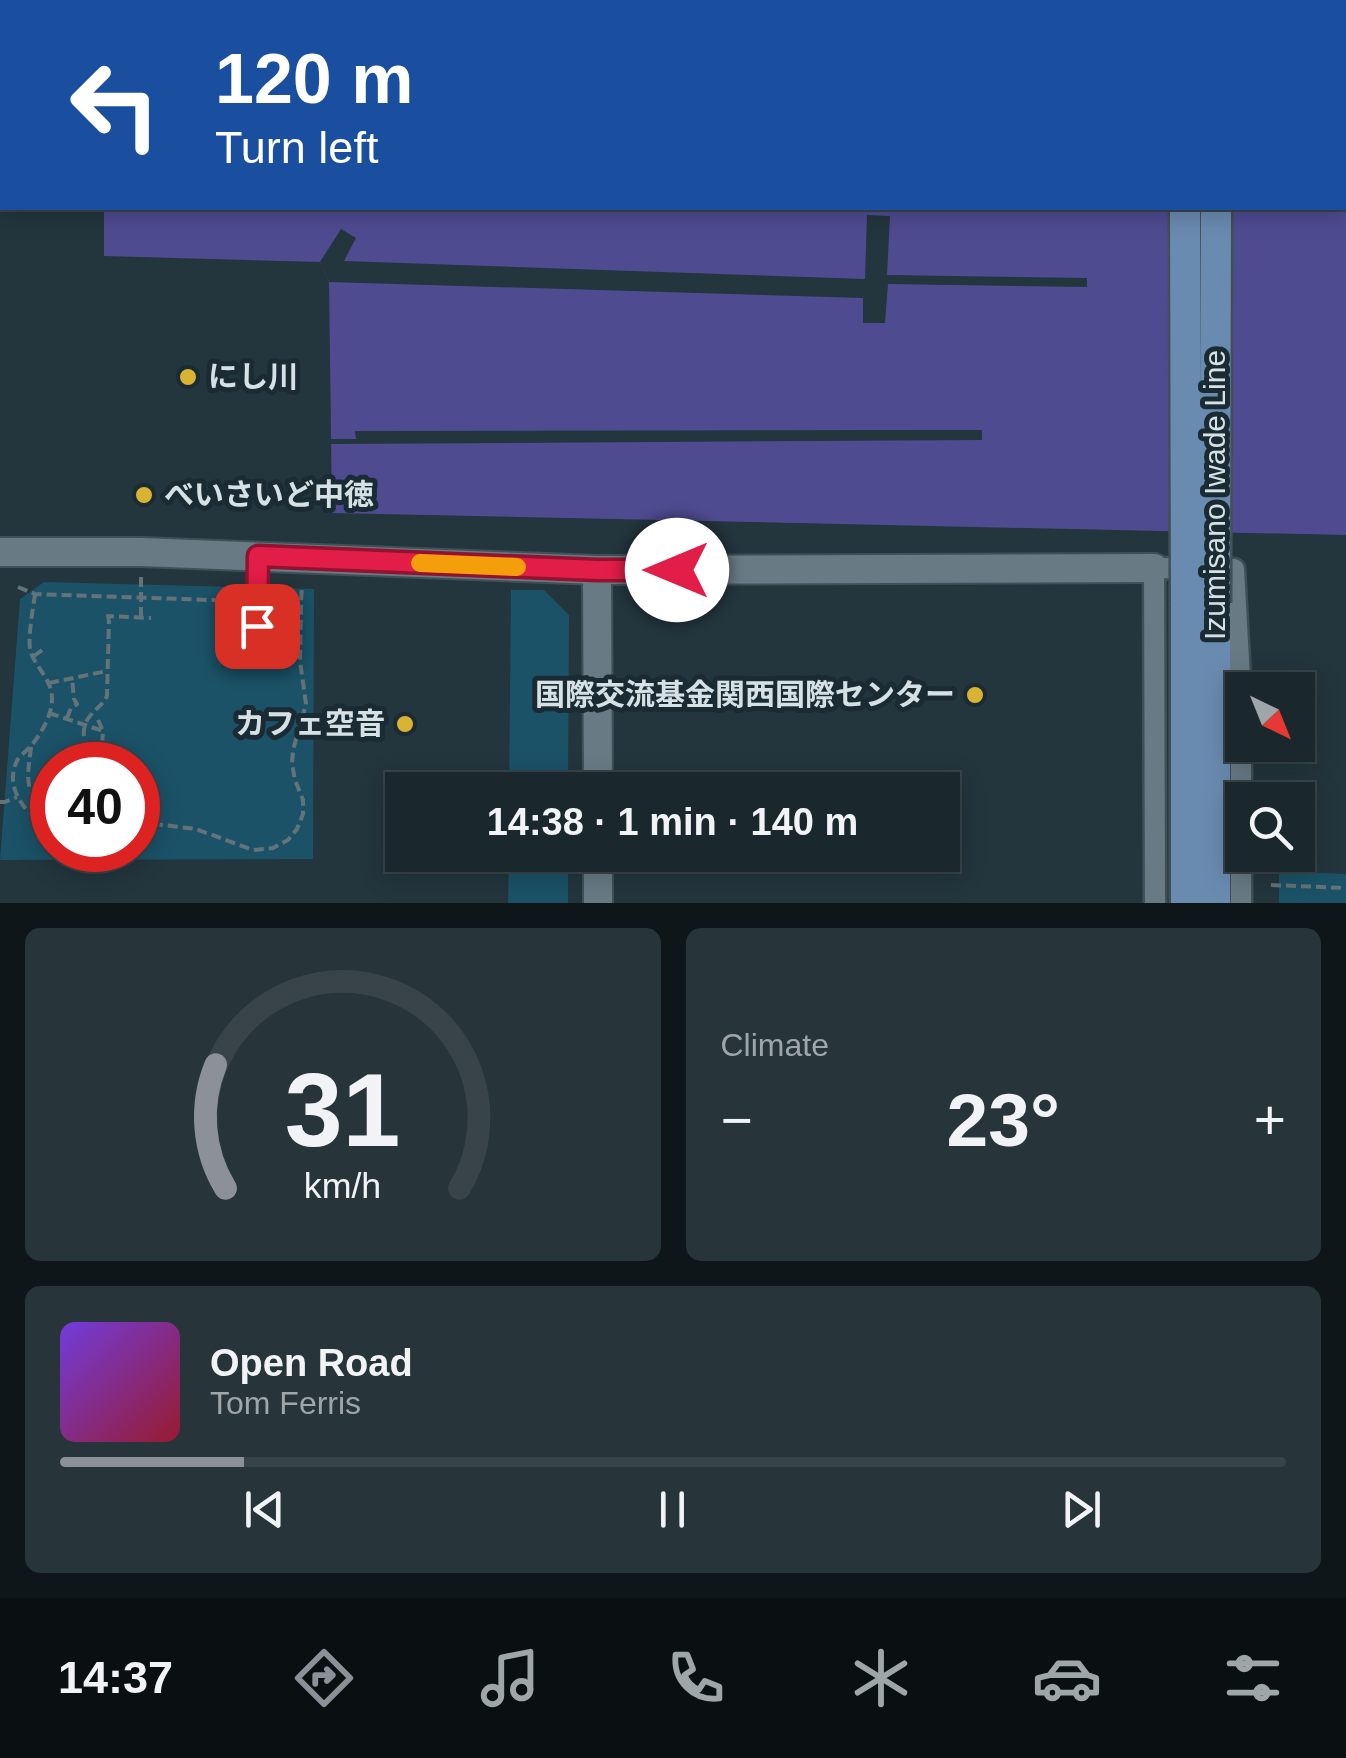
<!DOCTYPE html>
<html lang="en">
<head>
<meta charset="utf-8">
<style>
	:root { --surface:#1a282e; --page:#27343a; --text:#f1f3f6; --muted:#9fa6aa; --line:#38444a; --accent:#8c9099 }
	body { margin:0; font-family:Helvetica,"Noto Sans JP",sans-serif; background:var(--page); color:var(--text); height:100vh; display:flex; flex-direction:column; font-size:38px; white-space:nowrap }
	* { box-sizing:border-box; margin:0 }
	p { font-size:32px; color:var(--muted) }
	.icon { flex:none; width:55px; height:55px; fill:none; stroke:currentColor; stroke-width:2; stroke-linecap:round; stroke-linejoin:round }
	.map { position:relative; height:903px; overflow:hidden }
	.details { display:flex; flex-direction:column; gap:25px; padding:25px; background:#0e1619; flex:1 }
	.details>* { flex:none }
	.hud { position:absolute; left:0px; top:0px; width:1348px; height:210px; box-shadow:0 5px 25px #0003,0 0 0 2px var(--line); background:#1a4fa0; color:#fff; overflow:hidden }
	.needle { width:65px; rotate:137deg }
	.buttons { position:absolute; left:1225px; top:672px; display:grid; gap:20px }
	.buttons a { display:grid; place-items:center; width:90px; height:90px; border-radius:0px; background:var(--surface); box-shadow:0 5px 25px #0003,0 0 0 2px var(--line); font-size:50px }
	.speed { position:absolute; left:30px; top:742px; display:flex; gap:20px; font-size:50px; font-weight:700; text-align:center }
	.speed>* { display:grid; place-content:center; width:130px; height:130px; border-radius:50%; background:var(--surface); box-shadow:0 5px 25px #0003,0 0 0 2px var(--line); line-height:1 }
	.speed .limit { border:15px solid #d22; background:#fff; color:#111 }
	.pin { position:absolute; display:grid; place-items:center; width:85px; height:85px; color:#fff; margin:-42px; border-radius:20px; box-shadow:0 5px 15px #0006 }
	.me { position:absolute; width:110px; margin:-55px; rotate:270deg; stroke-linejoin:round; filter:drop-shadow(0 0 8px #0008) }
	.turn { display:flex; align-items:center; gap:35px; height:210px; padding:0 50px; font-size:45px }
	.turn .icon { width:130px; height:130px; stroke-width:2.5 }
	.turn b { display:block; font-size:70px; line-height:85px }
	.big { font-size:75px; font-weight:700; line-height:1.1 }
	.details .card { flex:1; display:flex; flex-direction:column; justify-content:center; gap:15px; min-width:0; padding:0 35px; border-radius:15px; background:var(--page) }
	.details .dial { align-items:center; gap:0 }
	.dial svg { height:260px; overflow:visible; fill:none; stroke:var(--line); stroke-width:7; stroke-linecap:round; text-anchor:middle }
	.dial text { fill:var(--text); stroke:none }
	.song { display:flex; align-items:center; gap:30px }
	.cover { width:120px; height:120px; border-radius:15px; background:linear-gradient(135deg,hsl(260 70% 55%),hsl(350 70% 35%)) }
	.played { height:10px; border-radius:5px; background:linear-gradient(90deg,var(--accent) 15%,var(--line) 15%) }
	.keys { display:flex; justify-content:space-around; direction:ltr }
	.heat { display:flex; justify-content:space-between; align-items:center; font-size:55px; direction:ltr }
	.details .tiles { flex:1; display:grid; gap:25px; grid-template-columns:1fr 1fr }
	.card:last-child { grid-column:span 2 }
	.trip { position:absolute; left:385px; top:772px; width:575px; height:100px; border-radius:0px; background:var(--surface); box-shadow:0 5px 25px #0003,0 0 0 2px var(--line); font-weight:700; line-height:100px; text-align:center }
	.dock { display:flex; height:160px; justify-content:space-around; align-items:center; background:#0a1012; color:var(--muted) }
	.dock .icon { width:70px; height:70px }
	.dock .on { color:var(--accent) }
	.dock b { font-size:45px; color:var(--text) }
	.map>svg:first-child { display:block }
</style>
</head>
<body>
<div class="map">
<svg width="1346" height="903" viewBox="0 0 1346 903">
	<rect width="100%" height="100%" fill="#23353d"/>
	<path fill="#1b5267" fill-rule="evenodd" d="M 44,582 L 314,589 L 313,859 L 0,860 L 20,599 ZM 52,765 L 138,765 L 138,850 L 52,850 Z
		M 511,590 L 544,590 L 569,615 L 568,790 L 509,790 Z
		M 509,855 L 568,855 L 568,903 L 508,903 Z
		M 1279,871 L 1346,874 L 1346,903 L 1279,903 Z"/>
	<path fill="#4f4b91" d="M 104,0 L 1346,0 L 1346,535 L 332,513 L 329,282 L 320,262 L 104,256 L 104,208 L 1345,208 L 1345,2 L 104,2 Z"/>
	<path fill="#23353d" d="M 867,215 L 890,216 L 887,275 L 1087,278 L 1087,287 L 888,284 L 885,323 L 863,323 L 863,298 L 329,282 L 320,262 L 341,229 L 356,238 L 344,261 L 865,279 Z
		M 982,430 L 982,440 L 331,444 L 331,439 L 356,439 L 355,431 Z"/>
	<g fill="none" stroke-linecap="round" stroke-linejoin="round">
		<g stroke="#405056" stroke-width="15">
			<path id="lane" d="M 257,626 L 258,557"/>
		</g>
		<g stroke="#405056" stroke-width="25">
			<path id="street" d="M 0,20 L 2,14
				M 1155,903 L 1154,568 L 1234,569 L 1241,697 L 1241,903"/>
		</g>
		<g stroke="#405056" stroke-width="32">
			<path id="secondary" d="M 0,552 L 141,552 L 597,570 L 1154,568
				M 597,570 L 598,790
				M 598,855 L 598,903"/>
		</g>
		<g stroke="#405056" stroke-width="35">
			<path id="primary" d="M 1185,0 L 1185,2
				M 1216,2 L 1216,0
				M 1186,605 L 1186,903
				M 1215,903 L 1215,603"/>
		</g>
		<path stroke="#63737a" stroke-width="4" stroke-dasharray="10 5" stroke-linecap="butt" d="M 141,577 L 141,621
			M 18,587 L 35,594 L 239,601
			M 35,594 C 33,609 28,635 30,649 C 34,667 52,678 52,699 C 52,716 40,736 29,748 C 27,750 19,757 18,759 C 2,787 27,818 52,827
			M 274,602 L 301,603 L 302,586
			M 34,656 L 45,648
			M 49,683 L 107,671
			M 49,713 L 103,731
			M 67,718 L 71,708 L 77,704 L 74,699 L 72,678
			M 98,720 L 103,731 L 102,745
			M 31,747 C 28,775 21,796 52,810
			M 92,765 C 86,749 78,730 90,716 C 96,708 102,706 107,696 L 109,620
			M 0,802 L 5,802 L 17,797
			M 138,822 L 196,829 L 253,850 L 273,848 L 288,840 L 297,829 L 303,814 L 303,800 L 295,780 L 292,764 L 293,750 L 306,704 L 300,661 L 301,603
			M 1271,885 L 1346,888"/>
		<use href="#lane" stroke="#687b85" stroke-width="10"/>
		<use href="#street" stroke="#687b85" stroke-width="20"/>
		<use href="#secondary" stroke="#687b85" stroke-width="28"/>
		<use href="#primary" stroke="#6a8bb0" stroke-width="30"/>
		<g stroke="#405056" stroke-width="35" stroke-linecap="butt">
			<path id="primary-bridge" d="M 1185,208 L 1186,605
				M 1215,603 L 1216,208"/>
		</g>
		<path stroke="#63737a" stroke-width="4" stroke-dasharray="10 5" stroke-linecap="butt" d="M 109,620 L 108,616 L 151,618"/>
		<use href="#primary-bridge" stroke="#6a8bb0" stroke-width="30"/>
	</g>
	<g fill="none" stroke-linecap="round" stroke-linejoin="round">
		<g stroke="#92132f" stroke-width="25">
			<path id="route" d="M 257,626 L 258,556 L 597,570 L 677,570"/>
		</g>
		<use href="#route" stroke="#e11d48" stroke-width="18"/>
		<path stroke="#f59e0b" stroke-width="18" d="M 420,563 L 517,567"/>
	</g>
	<g fill="#dbb333" stroke="#1a2b33" stroke-width="4">
		<circle cx="188" cy="377" r="10"/>
		<circle cx="144" cy="495" r="10"/>
		<circle cx="975" cy="695" r="10"/>
		<circle cx="405" cy="724" r="10"/>
	</g>
	<g text-anchor="middle" stroke-width="10" stroke-linejoin="round" paint-order="stroke">
		<g font-size="30" font-weight="bold" fill="#d6e1e6" stroke="#1a2b33" text-anchor="start">
			<text x="208" y="387">にし川</text>
			<text x="164" y="505">べいさいど中徳</text>
			<text x="955" y="705" text-anchor="end">国際交流基金関西国際センター</text>
			<text x="385" y="734" text-anchor="end">カフェ空音</text>
		</g>
		<g font-size="30" fill="#d6e1e6" stroke="#1a2b33">
			<text transform="translate(1215 495) rotate(-90)" y="10">Izumisano Iwade Line</text>
		</g>
	</g>
</svg>
<div class="buttons">
<a><svg class="needle" viewBox="-14 -14 28 28"><path d="M0-13l5 13h-10z" fill="#e53935"/><path d="M0 13l5-13h-10z" fill="#9fa6aa"/></svg></a>
<a><svg class="icon" aria-label="search" viewBox="0 0 24 24"><circle cx="10" cy="10" r="6"/><path d="M15 15l6 6"/></svg></a>
</div>
<div class="speed"><div class="limit">40</div></div>
<div class="pin" style="left:257px;top:626px;background:#d93025"><svg class="icon" aria-label="arrive" viewBox="0 0 24 24"><path d="M6 21V4h12l-3 4 3 4H6"/></svg></div>
<svg class="me" style="left:677px;top:570px" viewBox="-20 -20 40 40"><circle r="19" fill="#fff"/><path d="M0-13L10 11 0 6-10 11z" fill="#e11d48"/></svg>
<div class="trip">14:38 · 1 min · 140 m</div>
<div class="hud">
<div class="turn"><svg class="icon" aria-label="left" viewBox="0 0 24 24"><path d="M17 20v-9H6M10 6l-5 5 5 5"/></svg><div><b>120 m</b>Turn left</div></div>
</div>
</div>
<section class="details">
<div class="tiles">
<div class="card dial"><svg viewBox="0 0 100 80">
<path d="M14 69A42 42 0 1 1 86 69"/>
<path d="M14 69A42 42 0 0 1 11 31" stroke="#8c9099"/>
<text x="50" y="56" font-size="32" font-weight="700">31</text>
<text x="50" y="72" font-size="11">km/h</text>
</svg></div>
<div class="card"><p>Climate</p>
<div class="heat"><a>−</a><b class="big">23°</b><a>+</a></div>
</div>
<div class="card">
<div class="song"><i class="cover"></i><div><b>Open Road</b><p>Tom Ferris</p></div></div>
<div class="played"></div>
<div class="keys"><svg class="icon" aria-label="previous" viewBox="0 0 24 24"><path d="M18 5L8 12l10 7zM5 5v14"/></svg><svg class="icon" aria-label="pause" viewBox="0 0 24 24"><path d="M8 5v14M16 5v14"/></svg><svg class="icon" aria-label="next" viewBox="0 0 24 24"><path d="M6 5l10 7-10 7zM19 5v14"/></svg></div>
</div>
</div>
</section>
<nav class="dock">
<b>14:37</b>
<svg class="icon on" aria-label="directions" viewBox="0 0 24 24"><path d="M12 3l9 9-9 9-9-9zM9 14v-3h6M13 9l2 2-2 2"/></svg>
<svg class="icon" aria-label="music" viewBox="0 0 24 24"><path d="M9 18V5l10-2v13"/><circle cx="6" cy="18" r="3"/><circle cx="16" cy="16" r="3"/></svg>
<svg class="icon" aria-label="phone" viewBox="0 0 24 24"><path d="M5 4h4l2 5-3 2q2 4 5 5l2-3 5 2v4C11 20 4 13 5 4z"/></svg>
<svg class="icon" aria-label="climate" viewBox="0 0 24 24"><path d="M12 3v18M4 7l16 10M4 17L20 7"/></svg>
<svg class="icon" aria-label="car" viewBox="0 0 24 24"><path d="M5 17H2v-5l4-1 3-4h7l3 4 3 1v5h-3M9 17h6M6 11h13"/><circle cx="7" cy="17" r="2"/><circle cx="17" cy="17" r="2"/></svg>
<svg class="icon" aria-label="filters" viewBox="0 0 24 24"><path d="M4 7h16M4 17h16"/><circle cx="9" cy="7" r="2"/><circle cx="15" cy="17" r="2"/></svg>
</nav>
</body>
</html>
